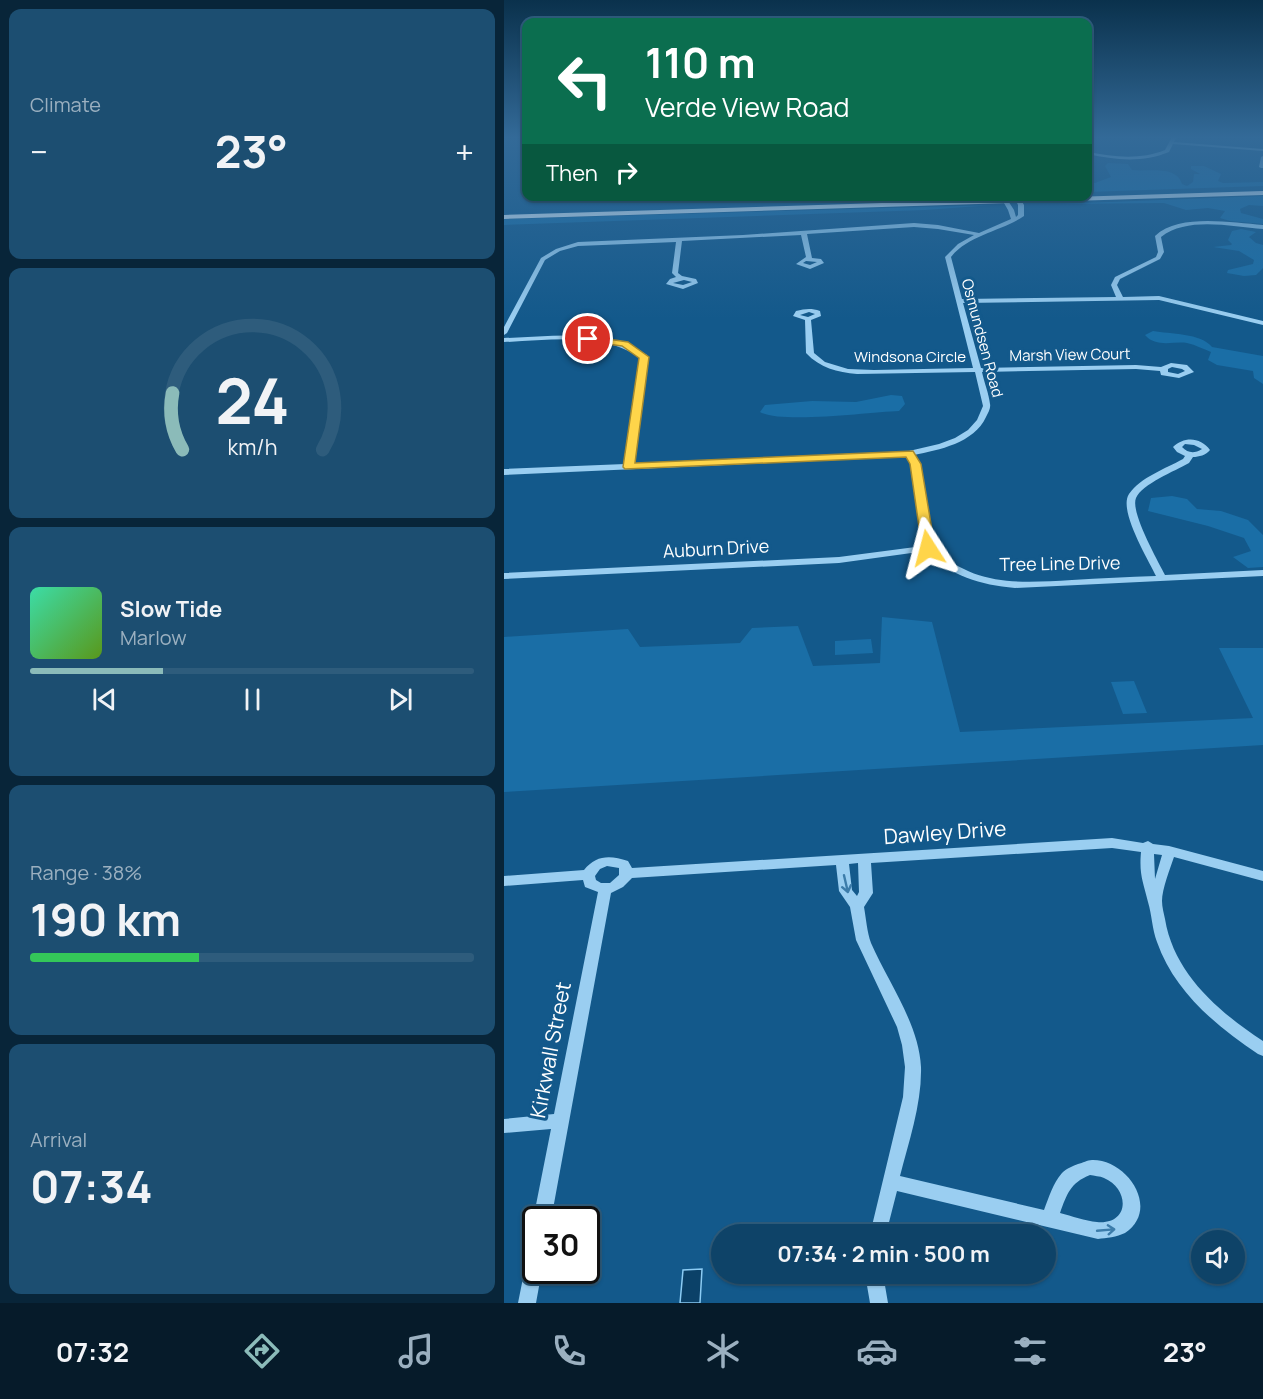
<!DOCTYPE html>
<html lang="en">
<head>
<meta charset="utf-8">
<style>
	:root { --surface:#0e4368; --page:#1c4e71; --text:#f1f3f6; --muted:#9bb0c0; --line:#2e5c7c; --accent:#8bbbb9 }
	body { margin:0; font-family:Manrope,sans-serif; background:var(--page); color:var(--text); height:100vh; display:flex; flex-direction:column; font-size:22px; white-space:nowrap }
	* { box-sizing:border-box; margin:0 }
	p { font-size:20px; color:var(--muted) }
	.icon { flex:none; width:33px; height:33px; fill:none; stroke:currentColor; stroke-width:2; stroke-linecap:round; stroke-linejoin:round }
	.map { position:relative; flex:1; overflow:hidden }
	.drawer { display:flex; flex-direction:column; gap:9px; padding:9px; background:#082539; width:504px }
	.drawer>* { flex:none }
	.guide { position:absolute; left:18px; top:18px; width:570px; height:183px; border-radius:12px; box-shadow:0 2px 4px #0004,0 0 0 2px var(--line); background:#0b6e4f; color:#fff; overflow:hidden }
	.tools { position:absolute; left:687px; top:1230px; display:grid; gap:12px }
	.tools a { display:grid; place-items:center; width:54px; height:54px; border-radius:50%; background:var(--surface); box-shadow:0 2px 4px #0004,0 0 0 2px var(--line); font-size:30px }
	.speed { position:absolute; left:18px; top:1206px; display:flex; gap:12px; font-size:30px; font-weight:700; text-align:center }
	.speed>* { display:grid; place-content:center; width:78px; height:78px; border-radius:50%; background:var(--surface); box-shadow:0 2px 4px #0004,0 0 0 2px var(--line); line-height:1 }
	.speed .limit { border:3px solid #111; border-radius:9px; background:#fff; color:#111 }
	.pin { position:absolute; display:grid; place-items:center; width:51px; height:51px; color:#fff; margin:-26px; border:3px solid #fff; border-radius:50%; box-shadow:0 2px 6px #0007 }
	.me { position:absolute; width:66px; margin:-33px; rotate:351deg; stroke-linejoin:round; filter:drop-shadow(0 0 4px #0008) }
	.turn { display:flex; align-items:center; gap:21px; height:126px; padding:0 24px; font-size:27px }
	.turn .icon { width:78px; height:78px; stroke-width:2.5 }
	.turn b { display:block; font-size:42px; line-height:51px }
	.then { display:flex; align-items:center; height:57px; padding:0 24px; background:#0003; gap:12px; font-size:22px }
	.big { font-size:45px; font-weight:700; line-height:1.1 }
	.drawer .widget { flex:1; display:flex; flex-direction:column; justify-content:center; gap:9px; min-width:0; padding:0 21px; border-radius:12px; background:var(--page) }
	.drawer .dial { align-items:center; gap:0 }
	.dial svg { height:156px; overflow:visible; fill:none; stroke:var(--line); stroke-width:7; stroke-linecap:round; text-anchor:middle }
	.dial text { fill:var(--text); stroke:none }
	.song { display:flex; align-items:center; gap:18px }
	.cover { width:72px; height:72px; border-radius:9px; background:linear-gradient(135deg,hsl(160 70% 55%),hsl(90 70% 35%)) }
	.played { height:6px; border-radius:3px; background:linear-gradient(90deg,var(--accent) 30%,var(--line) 30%) }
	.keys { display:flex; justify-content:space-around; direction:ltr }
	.heat { display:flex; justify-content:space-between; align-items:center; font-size:33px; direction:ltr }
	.charge { height:9px; border-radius:4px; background:linear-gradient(90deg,#34c759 38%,var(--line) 0) }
	.trip { position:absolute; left:207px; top:1224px; width:345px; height:60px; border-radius:30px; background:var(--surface); box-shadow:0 2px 4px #0004,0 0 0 2px var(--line); font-weight:700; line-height:60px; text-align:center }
	.menu { display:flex; height:96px; justify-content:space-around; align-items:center; background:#061b2a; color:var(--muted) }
	.menu .icon { width:42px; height:42px }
	.menu .on { color:var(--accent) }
	.menu b { font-size:27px; color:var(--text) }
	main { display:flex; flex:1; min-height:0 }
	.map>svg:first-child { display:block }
</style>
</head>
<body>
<main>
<section class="drawer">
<div class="widget"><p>Climate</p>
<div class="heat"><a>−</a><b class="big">23°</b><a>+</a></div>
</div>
<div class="widget dial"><svg viewBox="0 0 100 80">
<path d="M14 69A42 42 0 1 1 86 69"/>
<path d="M14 69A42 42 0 0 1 9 40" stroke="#8bbbb9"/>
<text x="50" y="56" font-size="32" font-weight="700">24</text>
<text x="50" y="72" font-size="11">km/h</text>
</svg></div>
<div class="widget">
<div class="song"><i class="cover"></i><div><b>Slow Tide</b><p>Marlow</p></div></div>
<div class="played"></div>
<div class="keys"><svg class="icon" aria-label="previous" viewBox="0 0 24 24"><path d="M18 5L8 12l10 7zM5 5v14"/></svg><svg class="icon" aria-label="pause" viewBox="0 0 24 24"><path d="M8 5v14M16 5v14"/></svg><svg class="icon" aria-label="next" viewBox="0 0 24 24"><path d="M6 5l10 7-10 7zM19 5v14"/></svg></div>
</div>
<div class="widget"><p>Range · 38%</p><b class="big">190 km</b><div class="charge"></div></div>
<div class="widget"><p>Arrival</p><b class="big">07:34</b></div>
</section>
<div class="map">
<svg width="759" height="1303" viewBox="0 0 759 1303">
	<rect width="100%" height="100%" fill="#13598b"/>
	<path fill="#1a6ea6" d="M 604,163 L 624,164 L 628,170 C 645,172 672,165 678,184 L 683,186 L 689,182 L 690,174 L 696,174 L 687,169 L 687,166 L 700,166 L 717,174 L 714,181 L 719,183 L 759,182 L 759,186 L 584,192 L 584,182 L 591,183 L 607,177 L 601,166 Z
		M 759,196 L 759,206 L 745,205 L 736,209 L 737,213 L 759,219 L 759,224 L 726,221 L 716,218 L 721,211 L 704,208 L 682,210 L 660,203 L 553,204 Z
		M 489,205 L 421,210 L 0,225 L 0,219 Z
		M 737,229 L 752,232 L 745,237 L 752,243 L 759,245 L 759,268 L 752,275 L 740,276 L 723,273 L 724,270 L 749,264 L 750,260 L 735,251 L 709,247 L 727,245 L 728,244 L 724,240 L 728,231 Z
		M 649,331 C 666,334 697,333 708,347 L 759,356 L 759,384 L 750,378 L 749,371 L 713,365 L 704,360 L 707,352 C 699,349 692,345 683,343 C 669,341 652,348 641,335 Z
		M 387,395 L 398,396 L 401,404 L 395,411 C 366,412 278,424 256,412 L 261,405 L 308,401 L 352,402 Z
		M 668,496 L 683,499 L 693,509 L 717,511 L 744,520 L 759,535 L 759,567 L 744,568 L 729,557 L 747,551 L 740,538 L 704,526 L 644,511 L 647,498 Z
		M 378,617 L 428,622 L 456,732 L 749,718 L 715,648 L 759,648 L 759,745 L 0,792 L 0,637 L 124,629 L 136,647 L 236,643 L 248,628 L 294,626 L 309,666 L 376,663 Z
		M 367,639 L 369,653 L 331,655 L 331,641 Z
		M 630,681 L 643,713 L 619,714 L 607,682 Z"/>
	<path fill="#0b4168" stroke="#8cccf4" stroke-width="1.5" d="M 198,1269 L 196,1303 L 176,1303 L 179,1270 Z"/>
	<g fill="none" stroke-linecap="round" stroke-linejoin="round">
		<path fill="#9acef1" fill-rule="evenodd" d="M 668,137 L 672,137 L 670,142 L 759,149 L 759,151 L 669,144 L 665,152 C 638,163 611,160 584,154 L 584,152 C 610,157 636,160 661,150 Z
			M 759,156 L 759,168 L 757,168 L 755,167 L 757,157 Z
			M 496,196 L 501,196 L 510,210 L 512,217 L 514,215 L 514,205 L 510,196 L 515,196 L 520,205 L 520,216 C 498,231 464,235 447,257 L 458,299 L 612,297 L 607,285 L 611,277 L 652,257 L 654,252 L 651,236 C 676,213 727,223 759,225 L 759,229 C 728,227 684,216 657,237 L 660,252 L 656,259 L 616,279 L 613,285 L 619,297 L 655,296 L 759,321 L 759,325 L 655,300 L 459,303 L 477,368 L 632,365 L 657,367 L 667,363 L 683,365 L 690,372 L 675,378 L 657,375 L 656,371 L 632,369 L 478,372 C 480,382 485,394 486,404 C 487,408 484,413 482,417 C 470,443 435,450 410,455 L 416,464 L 429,547 C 470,587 515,583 568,580 C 596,578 624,577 652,576 C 644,559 614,510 625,494 C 637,477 661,469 679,459 L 681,456 L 673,452 L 669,447 C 680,436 697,437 706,450 C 702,455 695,457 689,457 L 685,463 C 671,471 638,484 632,498 C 626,512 654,561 661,575 L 759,570 L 759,576 L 511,588 C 476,585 447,576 422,551 L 335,563 L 0,579 L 0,573 L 335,557 L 419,546 L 408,464 L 402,456 L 375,458 L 0,475 L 0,469 L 121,464 L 136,358 C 97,331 45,341 0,342 L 0,338 C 48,337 101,327 143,355 L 130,464 L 375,454 L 405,451 L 435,444 L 451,438 L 464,430 L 473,420 L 479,406 L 471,372 L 353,374 C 333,372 316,368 302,353 L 301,320 L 289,316 L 292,311 C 301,309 307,308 316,311 L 317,316 L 307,320 L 310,353 L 321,362 L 344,369 L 370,370 L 469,368 L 441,257 L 454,244 L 470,235 L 434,229 L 410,227 L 303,234 L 308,258 L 317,259 L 320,263 L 306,269 L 292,264 L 302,257 L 297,235 L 178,241 L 174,273 L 178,276 L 192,279 L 194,283 L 179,289 L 162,284 L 166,279 L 172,277 L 168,273 L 172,242 L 74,246 L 56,251 L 41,260 L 3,333 L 0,335 L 0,327 L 37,258 L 52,249 L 74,242 L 239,235 L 410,223 L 434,225 L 475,233 L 507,219 L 504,210 ZM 302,261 L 313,262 L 306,265 L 299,263 ZM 180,280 L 188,282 L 179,285 L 169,283 ZM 305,312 L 311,314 L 304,317 L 296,315 ZM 668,367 L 678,369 L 681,371 L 674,374 L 664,372 L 664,369 ZM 681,444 L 690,445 L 698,449 C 690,454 684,453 678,447 Z
			M 608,838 L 639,843 L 644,841 L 649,844 L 665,846 L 759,871 L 759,881 L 670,857 C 666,869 658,889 658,901 C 658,907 660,914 661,919 C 670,974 715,1012 759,1041 L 759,1056 L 754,1054 C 712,1026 670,991 653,942 C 648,929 648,915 644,902 C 639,881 635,875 637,852 L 608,848 L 367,863 L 369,893 L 360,907 C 362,918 363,932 367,943 C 384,982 415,1024 417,1067 C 418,1103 405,1141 396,1176 L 540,1210 C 545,1197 549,1183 558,1173 C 563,1168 569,1166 574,1164 C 579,1163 583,1160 588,1160 C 623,1159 657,1209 621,1233 C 613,1237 602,1238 594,1239 L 393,1191 L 382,1234 L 366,1234 L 399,1097 L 401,1067 L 398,1045 L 393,1027 L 352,940 L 346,907 L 335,891 L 332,865 L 128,878 L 119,887 L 107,893 L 47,1220 L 32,1220 L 32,1225 L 29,1220 L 47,1129 L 0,1133 L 0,1119 L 50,1114 L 94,892 L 81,887 L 79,880 L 0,886 L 0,876 L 80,870 C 92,855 106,855 124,861 L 128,868 ZM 650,854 L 658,855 L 651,879 ZM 354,863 L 355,892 L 353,896 L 348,890 L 345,864 ZM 103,866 L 115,868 L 115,875 L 106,883 L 97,883 L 92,880 L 91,876 L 96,869 ZM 586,1175 C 590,1176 596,1176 600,1178 C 626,1189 626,1225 593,1222 C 581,1221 568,1216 556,1213 C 563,1194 566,1183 586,1175 Z
			M 32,1249 L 32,1270 L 38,1270 L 32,1303 L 14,1303 L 23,1258 L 26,1252 Z
			M 361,1274 L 379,1274 L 384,1303 L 366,1303 Z"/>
		<path fill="#e4f3ff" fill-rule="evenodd" d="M 759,191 L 759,195 L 0,219 L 0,215 Z"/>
	</g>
	<defs><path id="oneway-shaft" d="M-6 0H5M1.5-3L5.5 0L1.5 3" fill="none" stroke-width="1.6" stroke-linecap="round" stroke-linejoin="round" transform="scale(1.5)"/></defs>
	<g stroke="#3c7caa">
		<use href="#oneway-shaft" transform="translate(342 884) rotate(77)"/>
		<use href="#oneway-shaft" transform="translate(602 1230) rotate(-5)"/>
	</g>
	<linearGradient id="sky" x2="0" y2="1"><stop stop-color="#0a314c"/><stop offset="0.43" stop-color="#336a98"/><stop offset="1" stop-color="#336a98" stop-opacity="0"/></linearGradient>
	<rect width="759" height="319" fill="url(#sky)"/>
	<path fill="#ffd54a" stroke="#a68a30" stroke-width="1.5" d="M 84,336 L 124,342 L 145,357 L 131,463 L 409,451 L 417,464 L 431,548 L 424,552 L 418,548 L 406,464 L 402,457 L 121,469 L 119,467 L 135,358 L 118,346 L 81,341 L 80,339 Z"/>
	<g text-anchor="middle" stroke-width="6" stroke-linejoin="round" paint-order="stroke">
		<g font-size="15" fill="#fff" stroke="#13598b">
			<text transform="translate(478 338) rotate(75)" y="5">Osmundsen Road</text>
			<text transform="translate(566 355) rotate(-1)" y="5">Marsh View Court</text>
			<text x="406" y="362">Windsona Circle</text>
		</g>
		<g font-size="18" fill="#fff" stroke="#13598b">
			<text transform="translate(212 549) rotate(-3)" y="6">Auburn Drive</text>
			<text transform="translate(556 564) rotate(-1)" y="6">Tree Line Drive</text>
		</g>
		<g font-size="21" fill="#fff" stroke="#13598b">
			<text transform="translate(441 833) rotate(-4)" y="7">Dawley Drive</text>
			<text transform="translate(47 1050) rotate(-79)" y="7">Kirkwall Street</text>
		</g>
	</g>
</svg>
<div class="tools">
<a><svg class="icon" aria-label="sound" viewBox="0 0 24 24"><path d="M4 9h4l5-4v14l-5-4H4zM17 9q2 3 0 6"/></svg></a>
</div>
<div class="speed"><div class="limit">30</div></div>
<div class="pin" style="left:84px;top:339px;background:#d93025"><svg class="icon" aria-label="arrive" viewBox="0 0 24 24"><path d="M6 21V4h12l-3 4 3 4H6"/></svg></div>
<svg class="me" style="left:424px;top:548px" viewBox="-20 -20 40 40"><path d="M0-17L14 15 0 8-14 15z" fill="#ffd54a" stroke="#fff" stroke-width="4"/></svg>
<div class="trip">07:34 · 2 min · 500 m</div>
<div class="guide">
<div class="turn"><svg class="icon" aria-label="left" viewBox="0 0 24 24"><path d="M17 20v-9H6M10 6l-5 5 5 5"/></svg><div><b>110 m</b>Verde View Road</div></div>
<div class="then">Then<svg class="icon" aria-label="right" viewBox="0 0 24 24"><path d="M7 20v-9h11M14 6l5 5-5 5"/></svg></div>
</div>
</div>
</main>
<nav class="menu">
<b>07:32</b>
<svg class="icon on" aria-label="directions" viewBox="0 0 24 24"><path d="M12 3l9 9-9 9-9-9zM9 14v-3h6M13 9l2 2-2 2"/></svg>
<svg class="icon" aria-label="music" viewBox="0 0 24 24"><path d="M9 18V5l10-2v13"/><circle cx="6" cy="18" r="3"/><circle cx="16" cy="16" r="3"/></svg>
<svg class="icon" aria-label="phone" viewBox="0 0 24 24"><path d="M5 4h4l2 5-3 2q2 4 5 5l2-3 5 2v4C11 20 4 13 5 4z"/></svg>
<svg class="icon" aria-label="climate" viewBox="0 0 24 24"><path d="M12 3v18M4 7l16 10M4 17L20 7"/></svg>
<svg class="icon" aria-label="car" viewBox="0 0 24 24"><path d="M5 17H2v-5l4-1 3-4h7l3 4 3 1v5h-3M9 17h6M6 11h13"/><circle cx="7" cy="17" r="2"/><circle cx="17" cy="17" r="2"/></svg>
<svg class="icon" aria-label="filters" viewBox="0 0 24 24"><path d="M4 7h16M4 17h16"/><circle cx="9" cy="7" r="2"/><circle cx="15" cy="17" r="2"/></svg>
<b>23°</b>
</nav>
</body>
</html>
